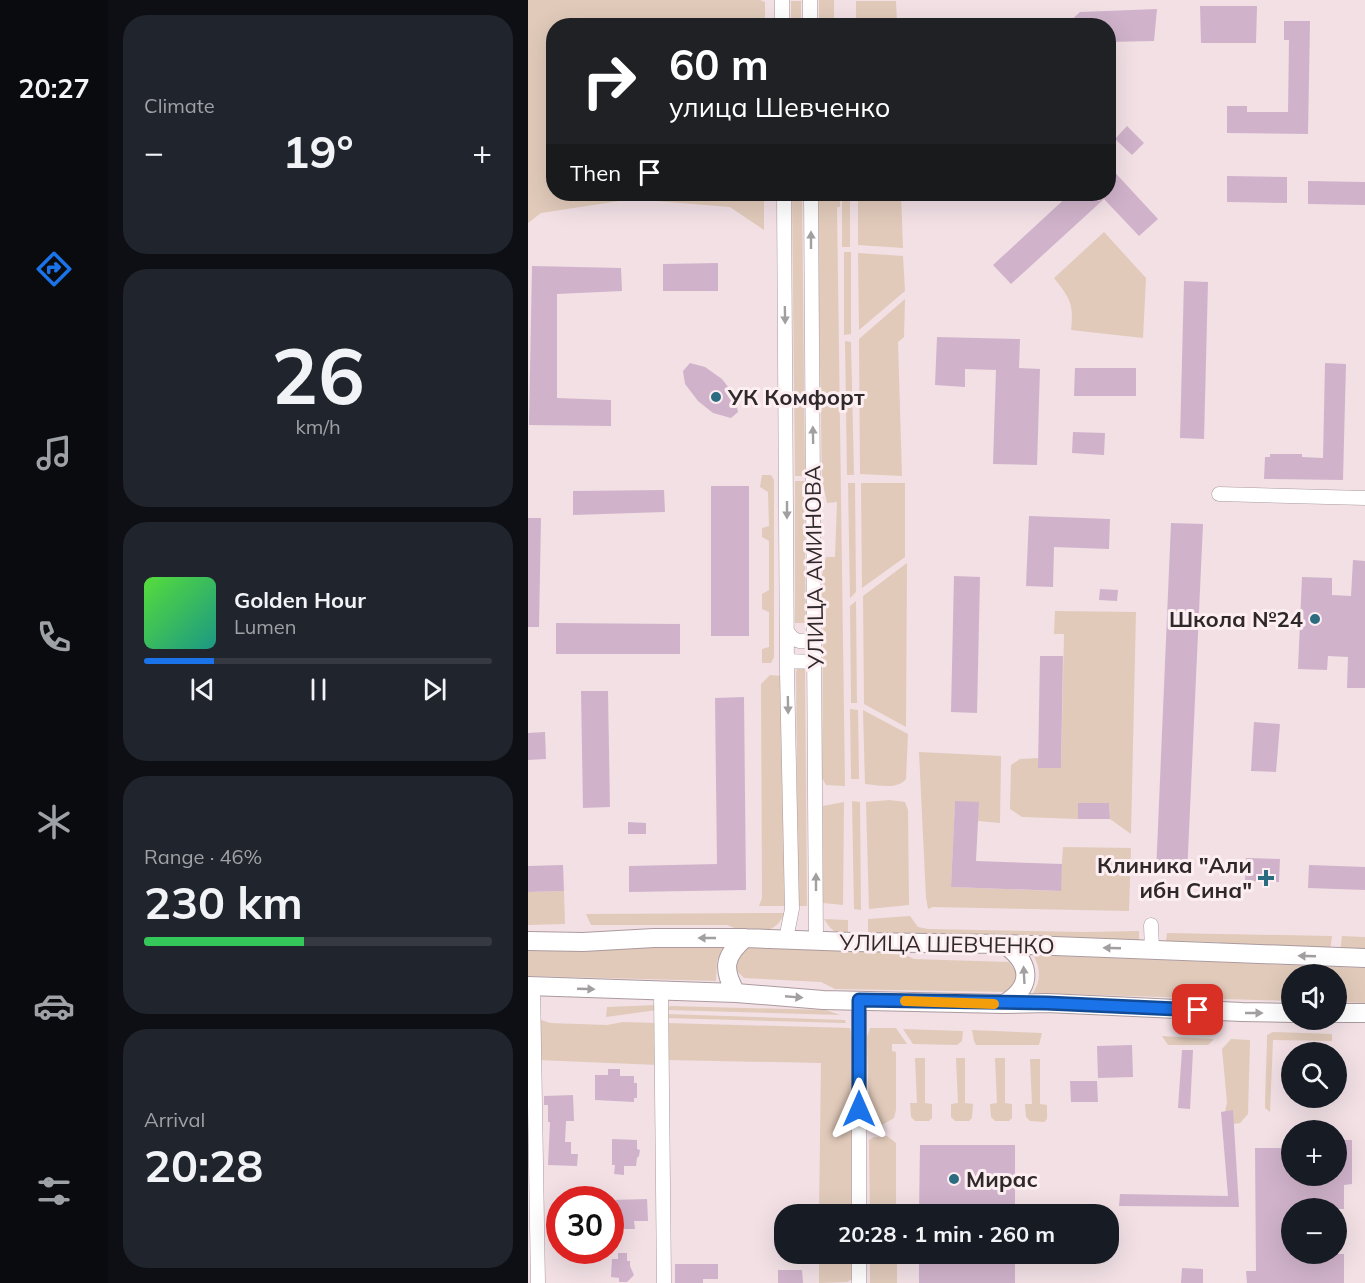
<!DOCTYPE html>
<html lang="en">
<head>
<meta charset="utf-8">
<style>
	:root { --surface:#171b24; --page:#20242c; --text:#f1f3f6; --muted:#9ea1a6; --line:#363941; --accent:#1a73e8 }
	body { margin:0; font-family:Mulish,sans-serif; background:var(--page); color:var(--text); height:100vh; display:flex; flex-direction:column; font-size:22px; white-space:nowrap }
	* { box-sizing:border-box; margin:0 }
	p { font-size:20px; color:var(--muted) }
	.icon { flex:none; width:33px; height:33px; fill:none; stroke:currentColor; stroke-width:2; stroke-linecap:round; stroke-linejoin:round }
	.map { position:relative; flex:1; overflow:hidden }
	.details { display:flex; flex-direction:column; gap:15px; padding:15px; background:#0d0f14; width:420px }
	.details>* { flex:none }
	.hud { position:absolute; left:18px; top:18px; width:570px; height:183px; border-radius:24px; box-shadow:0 6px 24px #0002; background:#202124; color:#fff; overflow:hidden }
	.tools { position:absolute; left:753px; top:964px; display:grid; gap:12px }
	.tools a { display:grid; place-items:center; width:66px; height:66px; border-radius:50%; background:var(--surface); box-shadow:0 6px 24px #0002; font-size:30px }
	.speed { position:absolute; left:18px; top:1186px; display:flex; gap:12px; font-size:30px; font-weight:700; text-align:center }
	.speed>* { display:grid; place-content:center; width:78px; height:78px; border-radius:50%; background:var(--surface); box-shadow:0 6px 24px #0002; line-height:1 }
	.speed .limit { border:9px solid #d22; background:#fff; color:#111 }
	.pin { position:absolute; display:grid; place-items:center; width:51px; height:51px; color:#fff; margin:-26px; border-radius:12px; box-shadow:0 3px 9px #0006 }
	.me { position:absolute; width:66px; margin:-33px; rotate:0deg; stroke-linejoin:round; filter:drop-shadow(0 0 4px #0008) }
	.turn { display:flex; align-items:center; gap:21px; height:126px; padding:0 24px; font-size:27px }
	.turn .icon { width:78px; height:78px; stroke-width:2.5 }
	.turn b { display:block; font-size:42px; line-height:51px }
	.then { display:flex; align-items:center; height:57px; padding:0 24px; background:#0003; gap:12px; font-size:22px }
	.big { font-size:45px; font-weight:700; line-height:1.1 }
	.details .tile { flex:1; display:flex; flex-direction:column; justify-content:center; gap:9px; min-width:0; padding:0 21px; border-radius:24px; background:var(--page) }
	.details .dial { align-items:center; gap:0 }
	.dial b { font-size:78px; line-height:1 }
	.song { display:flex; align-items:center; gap:18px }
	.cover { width:72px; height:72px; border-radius:9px; background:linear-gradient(135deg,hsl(110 70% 55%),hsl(170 70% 35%)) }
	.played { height:6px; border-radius:3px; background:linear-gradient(90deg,var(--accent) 20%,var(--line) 20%) }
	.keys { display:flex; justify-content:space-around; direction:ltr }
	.heat { display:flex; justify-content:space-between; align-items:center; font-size:33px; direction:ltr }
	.charge { height:9px; border-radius:4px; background:linear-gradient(90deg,#34c759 46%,var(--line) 0) }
	.trip { position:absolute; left:246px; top:1204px; width:345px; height:60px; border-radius:24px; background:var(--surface); box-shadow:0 6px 24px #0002; font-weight:700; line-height:60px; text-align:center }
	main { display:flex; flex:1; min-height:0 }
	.tabs { display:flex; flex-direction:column; width:108px; justify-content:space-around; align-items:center; background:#090b0e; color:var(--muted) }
	.tabs .icon { width:42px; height:42px }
	.tabs .selected { color:var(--accent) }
	.tabs b { font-size:27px; color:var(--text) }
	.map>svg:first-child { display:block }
</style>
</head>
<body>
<main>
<nav class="tabs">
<b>20:27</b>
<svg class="icon selected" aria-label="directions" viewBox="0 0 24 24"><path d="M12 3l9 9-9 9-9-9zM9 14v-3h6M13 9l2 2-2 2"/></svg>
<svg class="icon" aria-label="music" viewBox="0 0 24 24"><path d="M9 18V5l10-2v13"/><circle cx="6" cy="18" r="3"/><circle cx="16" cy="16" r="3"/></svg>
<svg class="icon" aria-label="phone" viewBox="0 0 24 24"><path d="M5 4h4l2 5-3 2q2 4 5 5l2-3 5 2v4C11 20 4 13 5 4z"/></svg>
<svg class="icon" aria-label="climate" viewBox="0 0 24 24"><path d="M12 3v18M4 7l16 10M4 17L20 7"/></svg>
<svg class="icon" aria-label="car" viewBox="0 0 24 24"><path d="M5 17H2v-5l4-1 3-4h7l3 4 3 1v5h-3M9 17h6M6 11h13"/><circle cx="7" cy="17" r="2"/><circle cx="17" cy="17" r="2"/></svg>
<svg class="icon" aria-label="filters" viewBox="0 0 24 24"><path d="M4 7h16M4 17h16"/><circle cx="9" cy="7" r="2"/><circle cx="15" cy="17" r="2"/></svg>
</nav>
<section class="details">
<div class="tile"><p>Climate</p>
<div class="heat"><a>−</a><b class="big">19°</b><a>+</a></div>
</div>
<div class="tile dial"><b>26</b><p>km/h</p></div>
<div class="tile">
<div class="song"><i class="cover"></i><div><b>Golden Hour</b><p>Lumen</p></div></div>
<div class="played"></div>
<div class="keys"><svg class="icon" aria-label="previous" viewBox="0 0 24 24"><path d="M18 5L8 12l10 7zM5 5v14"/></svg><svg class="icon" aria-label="pause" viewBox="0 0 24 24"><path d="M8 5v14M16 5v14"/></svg><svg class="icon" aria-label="next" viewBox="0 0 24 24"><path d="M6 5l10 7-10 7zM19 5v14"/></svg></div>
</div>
<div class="tile"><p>Range · 46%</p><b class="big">230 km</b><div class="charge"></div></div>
<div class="tile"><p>Arrival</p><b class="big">20:28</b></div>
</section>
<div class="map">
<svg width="837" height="1283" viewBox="0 0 837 1283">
	<rect width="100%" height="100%" fill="#f2e0e5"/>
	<path fill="#e1caba" d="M 0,0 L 232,0 L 237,2 L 237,25 L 26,26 L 26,194 L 236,194 L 236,230 L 202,207 L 104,199 L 13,213 L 0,223 Z
		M 291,0 L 306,0 L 306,25 L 291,25 Z
		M 263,1 L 273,1 L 273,25 L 263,25 Z
		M 328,1 L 368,1 L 369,25 L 328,25 Z
		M 264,194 L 274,194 L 277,476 L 267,476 Z
		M 289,194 L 312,194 L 312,207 L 309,207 L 317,786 L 298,785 L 294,778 L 295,622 L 292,585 L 298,557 L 307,557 L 309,502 L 299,503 L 294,479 Z
		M 314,194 L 322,194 L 322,247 L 314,247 Z
		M 330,194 L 373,194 L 375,248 L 330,245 Z
		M 576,232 L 618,278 L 615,338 L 543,330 C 546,304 542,298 526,278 Z
		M 316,252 L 323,252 L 323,334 L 316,335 Z
		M 330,253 L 375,256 L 377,291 L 331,330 Z
		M 377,299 L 376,337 L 370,342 L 374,476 L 332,474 L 331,339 Z
		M 317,341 L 323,342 L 326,475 L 319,475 Z
		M 234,475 L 243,475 L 246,480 L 246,657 L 243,663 L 234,663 L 234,649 L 241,647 L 241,612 L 234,609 L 234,594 L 241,590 L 241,541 L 234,537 L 234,528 L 241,526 L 240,492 L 232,487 Z
		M 267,481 L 278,481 L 276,490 L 278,623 L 267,623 Z
		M 320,483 L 327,483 L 328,592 L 322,598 Z
		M 333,483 L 377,483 L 377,557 L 334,588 Z
		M 379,563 L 378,727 L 336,704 L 335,596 Z
		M 328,601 L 329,703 L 323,703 L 322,606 Z
		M 527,611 L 608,612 L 603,834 L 582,819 L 581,803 L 550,803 L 550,819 L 494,817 L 482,809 L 483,765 L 492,759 L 510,758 L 510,768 L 533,768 L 536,634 L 526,634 Z
		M 269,668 L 277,669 L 279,906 L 270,906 L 268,672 Z
		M 242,675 L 254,676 L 257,906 L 231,906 L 234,898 L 233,684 Z
		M 322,709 L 330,710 L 331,779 L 323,779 Z
		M 335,710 L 380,734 L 378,779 C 369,790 350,785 337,784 Z
		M 391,752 L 473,756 L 472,823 L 450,821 L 427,802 L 423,887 L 532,891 L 535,847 L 603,848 L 601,911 L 405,907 L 400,909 L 398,898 Z
		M 362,800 L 377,802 L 380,810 L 381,905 L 341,909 L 338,802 Z
		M 324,801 L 332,802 L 333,910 L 326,909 Z
		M 316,802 L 315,905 L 295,903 L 295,806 Z
		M 36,891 L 37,924 L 0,925 L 0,892 Z
		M 256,913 C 252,929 233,935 217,932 C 211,931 205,927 199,925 L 63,925 L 58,914 Z
		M 382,916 L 390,927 L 400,929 L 557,932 L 611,931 L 611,940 L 565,938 L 545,942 L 340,935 L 340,919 Z
		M 296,919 L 320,920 L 320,935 C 308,935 302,929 296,919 Z
		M 639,933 L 804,936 L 802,951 L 705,949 L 690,942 L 638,941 Z
		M 814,936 L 837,937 L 837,953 L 812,952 Z
		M 0,947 L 196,947 L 189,961 L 188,981 L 0,976 Z
		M 219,948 L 369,951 L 386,959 L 481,962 L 489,973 L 487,986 L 479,992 L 307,989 L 293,982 L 216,978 L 207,969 L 210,957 Z
		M 505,955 L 837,968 L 837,1003 L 809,1002 L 808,975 L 764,975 L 763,1001 L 505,993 C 513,980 513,969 505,955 Z
		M 129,1005 L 129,1010 L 78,1017 L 79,1007 Z
		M 142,1006 L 298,1010 L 312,1015 L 139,1010 Z
		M 138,1014 L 317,1020 L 318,1023 L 138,1018 Z
		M 8,1018 L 22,1023 L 79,1025 L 95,1022 L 131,1023 L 130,1065 L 9,1060 Z
		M 138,1023 L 322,1028 L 324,1037 L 324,1215 L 291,1215 L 293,1063 L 139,1060 Z
		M 342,1028 L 368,1028 L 379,1044 L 364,1044 L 364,1051 L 368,1052 L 368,1110 L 366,1118 L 354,1125 L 343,1122 L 341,1118 L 339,1037 Z
		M 375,1029 L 435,1031 L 434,1041 L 429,1045 L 385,1044 Z
		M 444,1030 L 514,1033 L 511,1045 L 448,1045 L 446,1041 Z
		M 745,1032 L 804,1034 L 804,1041 L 745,1040 L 742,1112 L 737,1108 L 737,1104 L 739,1040 L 739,1035 Z
		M 634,1036 L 686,1039 L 680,1045 L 640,1045 Z
		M 703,1039 L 722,1040 L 720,1114 L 712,1123 L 706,1124 L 697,1112 L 699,1102 L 694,1049 Z
		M 387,1058 L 397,1058 L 397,1103 L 404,1104 L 404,1118 L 401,1121 L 387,1121 L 383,1117 L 382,1103 L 389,1103 Z
		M 428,1058 L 437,1058 L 437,1103 L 445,1104 L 444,1118 L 441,1121 L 427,1121 L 423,1117 L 423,1104 L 430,1103 Z
		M 467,1058 L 477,1058 L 477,1103 L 484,1104 L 484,1118 L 481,1121 L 467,1121 L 463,1117 L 462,1104 L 469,1103 Z
		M 502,1059 L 512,1059 L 512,1104 L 519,1105 L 519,1119 L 516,1122 L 502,1121 L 498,1117 L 497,1104 L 504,1104 Z
		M 359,1136 L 368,1143 L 368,1215 L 342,1215 L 341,1140 L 346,1137 Z
		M 291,1254 L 324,1254 L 324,1279 L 319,1282 L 291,1283 Z
		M 342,1254 L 369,1254 L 369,1283 L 342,1283 Z"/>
	<path fill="#d0b3cb" d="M 672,6 L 729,6 L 728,43 L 673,43 Z
		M 629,9 L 626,41 L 580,42 L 580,26 L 537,26 L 552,12 Z
		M 756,21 L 782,21 L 780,134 L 699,133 L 699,106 L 719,106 L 719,112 L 760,112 L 761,40 L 756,40 Z
		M 599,126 L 616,143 L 604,155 L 587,139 Z
		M 580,165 L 630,219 L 611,236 L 576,199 L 483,284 L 465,265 L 542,194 L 580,194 Z
		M 699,176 L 759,177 L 759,203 L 699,202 Z
		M 780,181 L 837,182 L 837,205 L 780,204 Z
		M 190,263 L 190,291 L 135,291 L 135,264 Z
		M 4,266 L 93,268 L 94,291 L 29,294 L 29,398 L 83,400 L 83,426 L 1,425 Z
		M 656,281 L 680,282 L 676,439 L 652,438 Z
		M 409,337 L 492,339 L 491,368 L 512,369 L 509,465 L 465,464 L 468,370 L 437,369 L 437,387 L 407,385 Z
		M 162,363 L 177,367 L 194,379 L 207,396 L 210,412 L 203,418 L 185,413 L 170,401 L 157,384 L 155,371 Z
		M 797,363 L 818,364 L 815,480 L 736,479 L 737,457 L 742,457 L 742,454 L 774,454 L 774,457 L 795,458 Z
		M 547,368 L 608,368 L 608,396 L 546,396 Z
		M 545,432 L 577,433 L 576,455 L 544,453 Z
		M 183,486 L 221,486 L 221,636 L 183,636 Z
		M 136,490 L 137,512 L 45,515 L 45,491 Z
		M 501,516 L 582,519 L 581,549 L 526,547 L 525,587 L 498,586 Z
		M 0,518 L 13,518 L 11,627 L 0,627 Z
		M 643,523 L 675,524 L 659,875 L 628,873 Z
		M 825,560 L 837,561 L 837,688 L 819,688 L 820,657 L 800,656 L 799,670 L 770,669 L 774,577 L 804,578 L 804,595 L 823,596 Z
		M 426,576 L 452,577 L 449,713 L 423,712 Z
		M 572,589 L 590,590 L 589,601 L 571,600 Z
		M 28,623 L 152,624 L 152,654 L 28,654 Z
		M 512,656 L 535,656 L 533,768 L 510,768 Z
		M 53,691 L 80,691 L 82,807 L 55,808 Z
		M 216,697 L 218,890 L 101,892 L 101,866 L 189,864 L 187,698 Z
		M 726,722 L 752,724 L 748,772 L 723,771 Z
		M 17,732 L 18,759 L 0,760 L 0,733 Z
		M 427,801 L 451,802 L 448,861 L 534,864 L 533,891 L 423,887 Z
		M 550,803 L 581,803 L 582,819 L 550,819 Z
		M 100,822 L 118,823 L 118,834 L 100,834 Z
		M 718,858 L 752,859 L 751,882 L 717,881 Z
		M 35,865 L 36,891 L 0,892 L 0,866 Z
		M 781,865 L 837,867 L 837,890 L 780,888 Z
		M 604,1045 L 605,1077 L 570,1078 L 569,1046 Z
		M 654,1050 L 665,1050 L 662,1109 L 650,1108 Z
		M 80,1069 L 92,1069 L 92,1076 L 106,1076 L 106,1083 L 109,1083 L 109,1098 L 106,1098 L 106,1102 L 67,1100 L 67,1075 L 80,1075 Z
		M 542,1081 L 569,1081 L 570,1102 L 543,1102 Z
		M 45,1095 L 46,1121 L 38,1121 L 37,1142 L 43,1142 L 43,1154 L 50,1154 L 49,1166 L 20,1165 L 22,1122 L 20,1122 L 20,1105 L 16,1105 L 16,1096 Z
		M 705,1110 L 711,1207 L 591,1206 L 592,1194 L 700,1196 L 693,1112 Z
		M 84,1139 L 109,1140 L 109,1149 L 112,1150 L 111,1156 L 109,1158 L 108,1166 L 96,1166 L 96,1175 L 86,1174 L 87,1165 L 84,1165 Z
		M 808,1140 L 824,1140 L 824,1184 L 816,1185 L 816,1209 L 764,1209 L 764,1254 L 816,1254 L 816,1283 L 719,1283 L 718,1271 L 728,1271 L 727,1148 L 764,1148 L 764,1176 L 808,1176 Z
		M 392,1145 L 487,1145 L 487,1215 L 391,1215 Z
		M 119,1199 L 120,1221 L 106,1221 L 107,1229 L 82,1229 L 82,1200 Z
		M 90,1253 L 99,1253 L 99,1261 L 102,1261 L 102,1266 L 106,1275 L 99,1282 L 91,1282 L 91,1278 L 83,1277 L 84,1259 L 90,1259 Z
		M 391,1254 L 487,1254 L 487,1283 L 391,1283 Z
		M 147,1264 L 190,1264 L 190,1279 L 175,1279 L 175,1283 L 147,1283 Z
		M 654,1268 L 675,1269 L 675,1283 L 653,1283 Z
		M 250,1270 L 274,1270 L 275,1283 L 250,1283 Z"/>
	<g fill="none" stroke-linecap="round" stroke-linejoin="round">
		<g stroke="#ab9a9e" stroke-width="15">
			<path id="minor" d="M 254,0 L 254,26
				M 282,0 L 282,26
				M 256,194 L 259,671 L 264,909 L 258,939
				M 283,194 L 288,941
				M 691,494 L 837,498
				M 259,631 C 266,643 276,644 287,636
				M 259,661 L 287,662
				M 623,925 L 624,950
				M 5,987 L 10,1283
				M 133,992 L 136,1283
				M 331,1215 L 331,1000
				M 331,1283 L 331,1254"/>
		</g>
		<g stroke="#ab9a9e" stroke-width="20">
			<path id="major" d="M 0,941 L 55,942 L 126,938 L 217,938 L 324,942 L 476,944 L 837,958
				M 476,944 C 503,963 506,986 476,1004
				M 0,986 L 208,993 L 295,1000 L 476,1004 L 519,1003 L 714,1012 L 764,1013
				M 208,993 C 194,969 196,956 217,938
				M 808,1013 L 837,1013"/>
		</g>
		<use href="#minor" stroke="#fff" stroke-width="14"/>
		<use href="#major" stroke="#fff" stroke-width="18"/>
	</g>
	<defs><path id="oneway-solid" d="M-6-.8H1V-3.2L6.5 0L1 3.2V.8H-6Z" transform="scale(1.5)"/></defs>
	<g fill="#a29fa0">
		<use href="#oneway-solid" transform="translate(283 240) rotate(-90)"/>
		<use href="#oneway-solid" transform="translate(257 315) rotate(89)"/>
		<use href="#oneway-solid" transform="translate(285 435) rotate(-91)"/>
		<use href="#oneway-solid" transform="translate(259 510) rotate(90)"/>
		<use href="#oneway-solid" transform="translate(260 705) rotate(89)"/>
		<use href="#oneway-solid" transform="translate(288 882) rotate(-90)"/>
		<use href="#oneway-solid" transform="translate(179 938) rotate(180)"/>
		<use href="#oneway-solid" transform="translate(584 948) rotate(-178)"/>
		<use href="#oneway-solid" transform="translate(779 956) rotate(-178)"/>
		<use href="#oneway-solid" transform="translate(496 975) rotate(-93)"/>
		<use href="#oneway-solid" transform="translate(58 989) rotate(2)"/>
		<use href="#oneway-solid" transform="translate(266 997) rotate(5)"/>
		<use href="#oneway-solid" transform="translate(726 1013)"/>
	</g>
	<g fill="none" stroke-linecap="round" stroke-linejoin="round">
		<g stroke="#114b97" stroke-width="15">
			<path id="route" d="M 331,1109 L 331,1000 L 519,1003 L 670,1010"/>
		</g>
		<use href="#route" stroke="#1a73e8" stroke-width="10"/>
		<path stroke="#f59e0b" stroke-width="10" d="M 377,1001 L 466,1004"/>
	</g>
	<g fill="#2b6c80" stroke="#fdeef2" stroke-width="2">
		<circle cx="188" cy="397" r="6"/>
		<circle cx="787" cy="619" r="6"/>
		<path d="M735 869h6v6h6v6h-6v6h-6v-6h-6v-6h6z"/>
		<circle cx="426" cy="1179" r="6"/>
	</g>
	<g text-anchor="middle" stroke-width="6" stroke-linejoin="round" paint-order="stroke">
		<g font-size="22" font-weight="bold" fill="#30292b" stroke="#fdeef2" text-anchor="start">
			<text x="200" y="405">УК Комфорт</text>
			<text x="775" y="627" text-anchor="end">Школа №24</text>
			<text x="724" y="873" text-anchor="end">Клиника "Али<tspan x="724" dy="25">ибн Сина"</tspan></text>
			<text x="438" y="1187">Мирас</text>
		</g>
		<g font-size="22" fill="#30292b" stroke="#fdeef2">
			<text transform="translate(286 567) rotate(-91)" y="8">УЛИЦА АМИНОВА</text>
			<text transform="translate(419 944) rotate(1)" y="8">УЛИЦА ШЕВЧЕНКО</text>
		</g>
	</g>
</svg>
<div class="tools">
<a><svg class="icon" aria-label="sound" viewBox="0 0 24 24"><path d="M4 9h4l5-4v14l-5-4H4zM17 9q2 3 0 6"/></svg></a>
<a><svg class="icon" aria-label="search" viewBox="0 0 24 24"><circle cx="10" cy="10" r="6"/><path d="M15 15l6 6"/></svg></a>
<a>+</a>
<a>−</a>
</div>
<div class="speed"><div class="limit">30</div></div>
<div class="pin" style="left:670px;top:1010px;background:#d93025"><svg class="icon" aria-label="arrive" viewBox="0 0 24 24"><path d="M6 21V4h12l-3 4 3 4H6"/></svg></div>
<svg class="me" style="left:331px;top:1109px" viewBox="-20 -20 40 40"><path d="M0-17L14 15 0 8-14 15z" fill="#1a73e8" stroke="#fff" stroke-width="4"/></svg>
<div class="trip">20:28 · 1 min · 260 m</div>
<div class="hud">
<div class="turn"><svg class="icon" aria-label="right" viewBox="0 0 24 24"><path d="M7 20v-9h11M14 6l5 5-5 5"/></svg><div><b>60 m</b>улица Шевченко</div></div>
<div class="then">Then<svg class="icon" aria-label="arrive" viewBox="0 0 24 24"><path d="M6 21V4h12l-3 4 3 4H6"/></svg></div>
</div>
</div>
</main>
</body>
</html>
